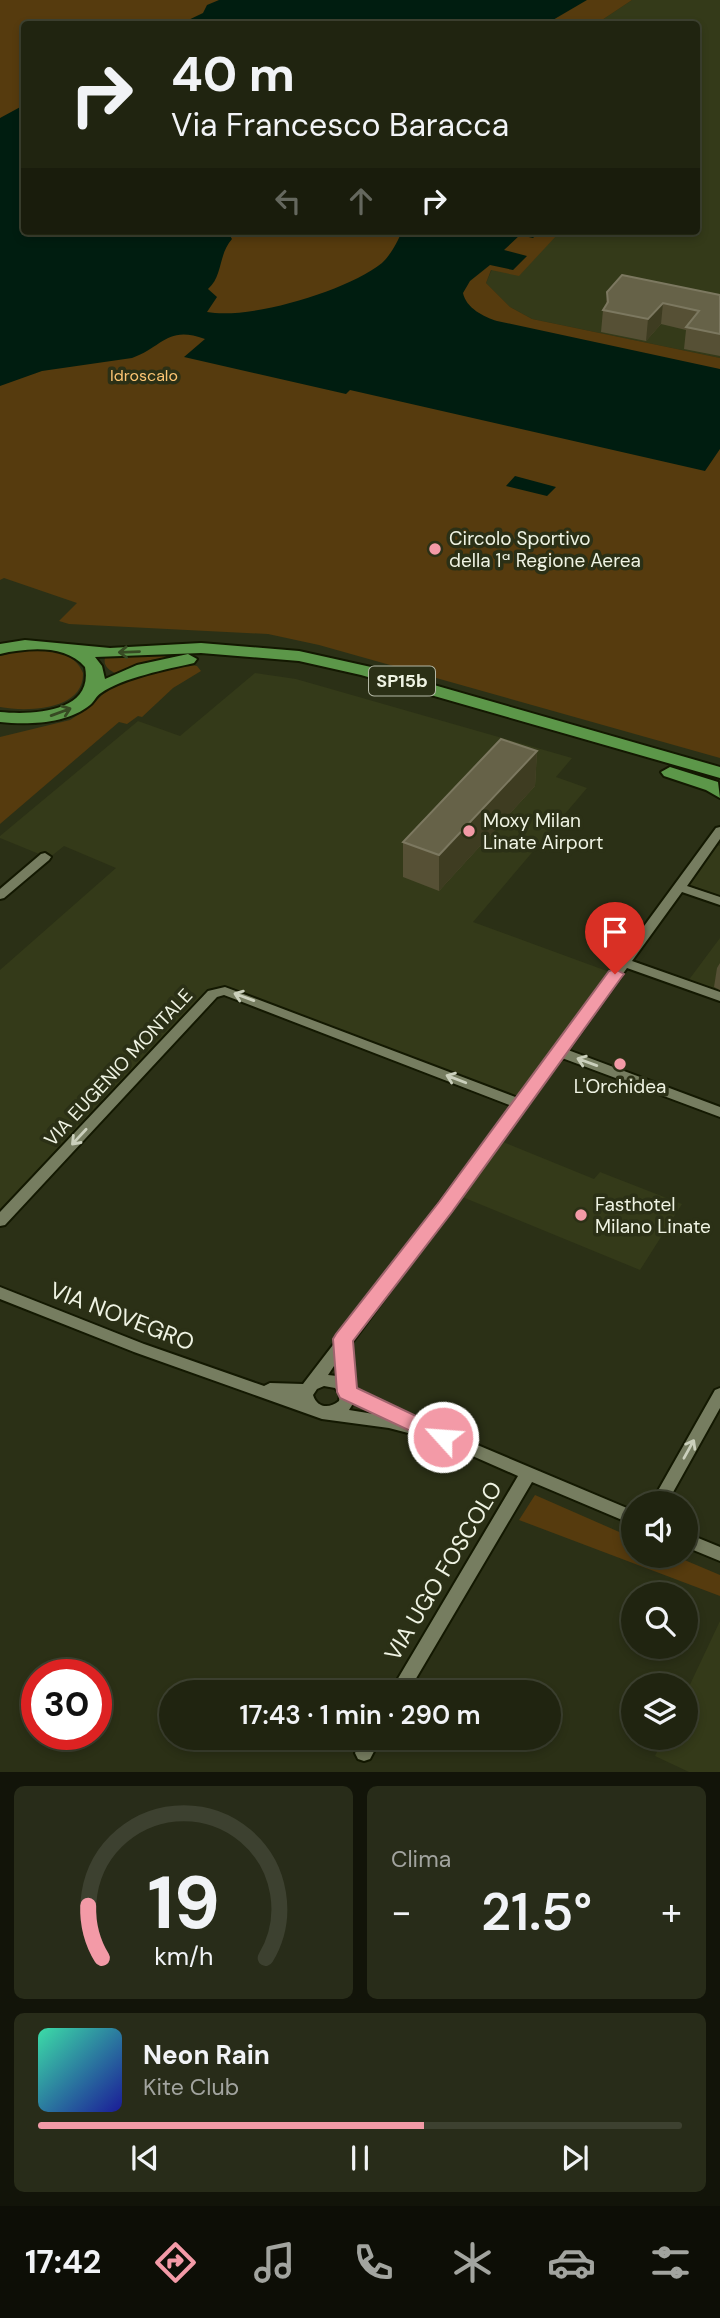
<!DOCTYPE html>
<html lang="it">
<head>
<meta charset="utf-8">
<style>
	:root { --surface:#202410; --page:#282c19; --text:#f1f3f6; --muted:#a2a49f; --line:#3d4130; --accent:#f39aa7 }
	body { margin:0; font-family:"DM Sans",sans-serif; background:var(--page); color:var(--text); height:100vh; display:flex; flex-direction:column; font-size:26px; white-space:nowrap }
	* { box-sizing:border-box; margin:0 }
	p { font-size:23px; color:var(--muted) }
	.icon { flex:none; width:38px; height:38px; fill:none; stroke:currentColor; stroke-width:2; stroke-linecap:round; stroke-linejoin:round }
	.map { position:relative; height:1772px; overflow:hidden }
	.drawer { display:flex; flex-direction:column; gap:14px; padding:14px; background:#121409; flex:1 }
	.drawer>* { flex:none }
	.hud { position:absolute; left:21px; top:21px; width:679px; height:214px; border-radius:7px; box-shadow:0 4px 10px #0003,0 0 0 2px var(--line); background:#202410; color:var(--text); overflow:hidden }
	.tools { position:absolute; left:621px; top:1491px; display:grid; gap:14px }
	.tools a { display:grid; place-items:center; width:77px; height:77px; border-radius:50%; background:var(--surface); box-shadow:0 4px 10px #0003,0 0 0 2px var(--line); font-size:35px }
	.speed { position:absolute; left:21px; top:1659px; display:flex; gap:14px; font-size:35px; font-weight:700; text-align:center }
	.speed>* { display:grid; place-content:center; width:91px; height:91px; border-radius:50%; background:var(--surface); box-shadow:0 4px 10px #0003,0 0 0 2px var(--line); line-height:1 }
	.speed .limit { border:10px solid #d22; background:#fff; color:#111 }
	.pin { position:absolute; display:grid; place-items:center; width:60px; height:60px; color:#fff; margin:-72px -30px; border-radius:50% 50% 50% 0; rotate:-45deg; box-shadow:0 0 7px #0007 }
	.pin .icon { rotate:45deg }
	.me { position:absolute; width:77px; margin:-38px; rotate:296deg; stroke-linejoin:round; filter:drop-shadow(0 0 5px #0008) }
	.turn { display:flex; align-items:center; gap:24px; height:147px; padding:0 35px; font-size:32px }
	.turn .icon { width:91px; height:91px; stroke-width:2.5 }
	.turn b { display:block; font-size:49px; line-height:60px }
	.lanes { display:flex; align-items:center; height:66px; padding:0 35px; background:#0003; justify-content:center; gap:35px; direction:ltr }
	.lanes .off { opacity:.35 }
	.big { font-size:52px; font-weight:600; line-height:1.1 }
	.drawer .tile { flex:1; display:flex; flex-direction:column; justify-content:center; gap:10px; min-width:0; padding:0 24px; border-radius:10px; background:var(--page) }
	.drawer .dial { align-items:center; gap:0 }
	.dial svg { height:182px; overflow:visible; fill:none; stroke:var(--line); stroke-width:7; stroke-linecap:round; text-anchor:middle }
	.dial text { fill:var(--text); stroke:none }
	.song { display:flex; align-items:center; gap:21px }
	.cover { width:84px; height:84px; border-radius:10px; background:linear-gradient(135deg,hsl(160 70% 55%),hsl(240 70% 35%)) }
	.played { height:7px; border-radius:4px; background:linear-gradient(90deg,var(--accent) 60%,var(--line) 60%) }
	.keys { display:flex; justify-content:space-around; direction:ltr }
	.heat { display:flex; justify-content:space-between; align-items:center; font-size:38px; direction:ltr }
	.drawer .tiles { flex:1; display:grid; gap:14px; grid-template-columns:1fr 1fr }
	.tile:last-child { grid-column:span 2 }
	.trip { position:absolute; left:159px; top:1680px; width:402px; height:70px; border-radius:35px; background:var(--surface); box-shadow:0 4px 10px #0003,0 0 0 2px var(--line); font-weight:600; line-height:70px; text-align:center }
	.menu { display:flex; height:112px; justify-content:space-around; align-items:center; background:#0d0e06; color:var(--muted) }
	.menu .icon { width:49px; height:49px }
	.menu .on { color:var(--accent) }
	.menu b { font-size:32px; color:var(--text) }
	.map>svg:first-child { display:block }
</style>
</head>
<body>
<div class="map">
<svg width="720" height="1772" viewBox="0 0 720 1772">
	<rect width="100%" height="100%" fill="#2b3016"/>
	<path fill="#343a19" d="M 632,0 L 720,0 L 720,358 L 532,319 L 510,307 L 486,283 L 492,269 L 519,275 L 557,234 L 543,231 L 696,231 L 696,24 L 596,24 Z
		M 255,673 L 296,679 L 572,758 L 556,777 L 587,788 L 473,922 L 615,974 L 520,1104 L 234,993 L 213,994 L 0,1221 L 0,970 L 116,868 L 64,846 L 49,858 L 0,838 L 0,836 L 138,721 L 180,736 Z
		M 711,843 L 720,846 L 720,901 L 678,887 Z
		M 720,938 L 720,997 L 685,985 Z
		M 496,1139 L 594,1179 L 600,1172 L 682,1204 L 640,1270 L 455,1194 Z
		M 720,1621 L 720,1772 L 689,1772 L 655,1756 L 664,1738 L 686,1738 L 686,1693 Z"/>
	<path fill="#563b0e" d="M 0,0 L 632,0 L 596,24 L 24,24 L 24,231 L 543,231 L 558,234 L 519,276 L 491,270 L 486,283 L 510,307 L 532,319 L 720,358 L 720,758 L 319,645 L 268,634 L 69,624 L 59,621 L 77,603 L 4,578 L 0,580 Z
		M 23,650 C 45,649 74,650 83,673 C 84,711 26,712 0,707 L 0,656 Z
		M 194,652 L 191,655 L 136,665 L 115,673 C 109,670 103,666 105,658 Z
		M 185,664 L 197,666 L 201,671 L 173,688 L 142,717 L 138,716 L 127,724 L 119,722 L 0,824 L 0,737 L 70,720 L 90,707 L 114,683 Z
		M 535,1495 L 633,1538 L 634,1556 L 675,1556 L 720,1575 L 720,1596 L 519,1520 Z"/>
	<path fill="#001d10" d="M 219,0 L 587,0 L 546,24 L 180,24 L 203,13 L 207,5 Z
		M 24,105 L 24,231 L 227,231 L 232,239 C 218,255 223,276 208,289 L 217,297 L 207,312 C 250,320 347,291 382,263 C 390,256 398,241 402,231 L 540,231 L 533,238 L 520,235 L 504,250 L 527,256 L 513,270 L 490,265 L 470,281 L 463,293 C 466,308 484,317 497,321 L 720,369 L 720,449 L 705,471 L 350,390 L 346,394 L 184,357 L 205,339 C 167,325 163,347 132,358 L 42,371 L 0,386 L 0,118 Z
		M 515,476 L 556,487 L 547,496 L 506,486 Z"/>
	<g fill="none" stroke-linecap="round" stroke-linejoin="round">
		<g stroke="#131801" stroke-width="4">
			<path id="street" d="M 720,827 L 720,839 L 687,886 L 720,897 L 720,905 L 682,892 L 632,961 L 720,992 L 720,1001 L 627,968 L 568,1050 L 720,1107 L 720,1117 L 562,1058 L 351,1344 L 353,1388 L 449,1433 L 634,1511 L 634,1525 L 532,1482 L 408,1692 L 390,1692 L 518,1476 L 418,1432 L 412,1434 L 389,1428 L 322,1419 L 134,1352 L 0,1299 L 0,1287 L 144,1344 L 264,1386 L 270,1383 L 303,1384 L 336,1341 L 338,1335 L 341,1334 L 512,1106 L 224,995 L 217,997 L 5,1225 L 0,1226 L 0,1212 L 208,991 L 225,987 L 518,1098 L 716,828 ZM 336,1363 L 337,1376 L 328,1375 ZM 324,1386 L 335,1388 L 340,1394 L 339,1401 C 329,1409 317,1408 313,1395 L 317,1389 ZM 354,1402 L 380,1415 L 349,1410 Z
				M 45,853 L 51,857 L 49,860 L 4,898 L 0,899 L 0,889 L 41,854 Z
				M 720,1388 L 720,1408 L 667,1503 L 651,1503 L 715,1390 Z
				M 686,1533 L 720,1547 L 720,1561 L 686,1547 Z
				M 363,1738 L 381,1738 L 370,1759 L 364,1761 L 358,1759 L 355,1753 Z"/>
		</g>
		<g stroke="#131801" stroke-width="4">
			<path id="primary" d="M 25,640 L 110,648 L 201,643 L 299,651 L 371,667 L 720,767 L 720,778 L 361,675 L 299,661 L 201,653 L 95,657 L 102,666 L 105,679 L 137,665 L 188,654 L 197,659 L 194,663 C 168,669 122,678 101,693 C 96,696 94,702 90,705 C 67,724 28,725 0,722 L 0,712 C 32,715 94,713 85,667 C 65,644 27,648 0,654 L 0,644 Z
				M 670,767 L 718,782 L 720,798 L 706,790 L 664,776 L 661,772 Z"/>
		</g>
		<use href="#street" fill="#767d60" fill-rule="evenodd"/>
		<use href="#primary" fill="#5c9749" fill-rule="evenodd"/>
	</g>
	<path fill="#565035" d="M 607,292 L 720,295 L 720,356 L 684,349 L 686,330 L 661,324 L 646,341 L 601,332 L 603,310 L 606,306 Z
		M 537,751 L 535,786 L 439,891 L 403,877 L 403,842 Z
		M 720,963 L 720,990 L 714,987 L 717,968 Z"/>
	<path fill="#3e3c21" d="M 663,303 L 661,324 L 646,341 L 648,319 Z
		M 537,751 L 535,786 L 439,891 L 439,855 Z"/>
	<path fill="#666248" stroke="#7c7860" stroke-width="2" d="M 622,275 L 720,295 L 720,334 L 686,327 L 699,311 L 663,303 L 648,319 L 603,310 L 608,302 L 607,292 Z
		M 501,739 L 537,751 L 439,855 L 403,842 Z"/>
	<defs><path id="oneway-shaft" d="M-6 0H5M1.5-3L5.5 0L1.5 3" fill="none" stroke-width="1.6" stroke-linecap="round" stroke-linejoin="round" transform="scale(1.75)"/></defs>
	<g stroke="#374a23">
		<use href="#oneway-shaft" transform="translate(129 652) rotate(178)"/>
		<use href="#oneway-shaft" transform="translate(61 712) rotate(-20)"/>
	</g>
	<g stroke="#cbd0bc">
		<use href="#oneway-shaft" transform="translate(244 997) rotate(-160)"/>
		<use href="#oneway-shaft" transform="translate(587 1062) rotate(-160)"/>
		<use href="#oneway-shaft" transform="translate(456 1079) rotate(-159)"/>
		<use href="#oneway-shaft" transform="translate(79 1137) rotate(133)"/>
		<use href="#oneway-shaft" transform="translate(689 1449) rotate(-61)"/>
	</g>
	<path fill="#f39aa7" stroke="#9e646d" stroke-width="2" d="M 615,969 L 624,974 L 621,978 L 452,1212 L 353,1341 L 357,1388 L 450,1432 L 453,1437 L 450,1443 L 443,1446 L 436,1443 L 340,1398 L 337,1392 L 333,1339 L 336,1334 L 439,1202 L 609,971 Z"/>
	<g fill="#f39aa7" stroke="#2b3016" stroke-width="2.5">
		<circle cx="435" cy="549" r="7"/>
		<circle cx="469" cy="831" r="7"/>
		<circle cx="620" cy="1064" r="7"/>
		<circle cx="581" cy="1215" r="7"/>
	</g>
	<g text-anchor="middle" stroke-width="7" stroke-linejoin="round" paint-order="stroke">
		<g font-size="16" fill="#fdc573" stroke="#2b3016">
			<text x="144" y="381">Idroscalo</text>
		</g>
		<rect fill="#2b3016" stroke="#b4b8a6" stroke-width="2" x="369" y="666.5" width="66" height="29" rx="5"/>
		<g font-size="18" font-weight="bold" fill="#eff3e3">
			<text x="402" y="687">SP15b</text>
		</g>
		<g font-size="19" fill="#eff3e3" stroke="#2b3016" text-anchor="start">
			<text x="449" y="545">Circolo Sportivo<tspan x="449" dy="22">della 1ª Regione Aerea</tspan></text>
			<text x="483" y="827">Moxy Milan<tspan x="483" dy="22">Linate Airport</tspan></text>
			<text x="620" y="1093" text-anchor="middle">L'Orchidea</text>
			<text x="595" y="1211">Fasthotel<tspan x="595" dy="22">Milano Linate</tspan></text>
		</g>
		<g font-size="19" fill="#eff3e3" stroke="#2b3016">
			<text transform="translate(118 1067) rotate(-47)" y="7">VIA EUGENIO MONTALE</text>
		</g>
		<g font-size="23" fill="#eff3e3" stroke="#2b3016">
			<text transform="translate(122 1316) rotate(21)" y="8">VIA NOVEGRO</text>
			<text transform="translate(443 1571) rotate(-59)" y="8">VIA UGO FOSCOLO</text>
		</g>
	</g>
</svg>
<div class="tools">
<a><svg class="icon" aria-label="sound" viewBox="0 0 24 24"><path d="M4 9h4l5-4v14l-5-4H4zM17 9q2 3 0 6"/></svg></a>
<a><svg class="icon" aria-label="search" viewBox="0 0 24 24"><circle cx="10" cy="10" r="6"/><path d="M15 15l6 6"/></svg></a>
<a><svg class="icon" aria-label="layers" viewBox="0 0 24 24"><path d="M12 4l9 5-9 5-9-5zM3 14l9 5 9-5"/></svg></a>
</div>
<div class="speed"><div class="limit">30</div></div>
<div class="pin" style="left:615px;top:974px;background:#d93025"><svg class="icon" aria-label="arrive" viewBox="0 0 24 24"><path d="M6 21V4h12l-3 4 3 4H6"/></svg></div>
<svg class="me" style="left:443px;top:1437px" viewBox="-20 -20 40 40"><circle r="17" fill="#f39aa7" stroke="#fff" stroke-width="3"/><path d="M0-11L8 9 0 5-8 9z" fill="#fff"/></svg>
<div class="trip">17:43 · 1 min · 290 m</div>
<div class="hud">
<div class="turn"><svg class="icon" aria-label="right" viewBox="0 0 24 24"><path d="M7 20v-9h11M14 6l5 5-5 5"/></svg><div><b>40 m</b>Via Francesco Baracca</div></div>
<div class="lanes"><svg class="icon off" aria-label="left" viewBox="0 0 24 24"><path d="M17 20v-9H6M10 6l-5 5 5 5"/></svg><svg class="icon off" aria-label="ahead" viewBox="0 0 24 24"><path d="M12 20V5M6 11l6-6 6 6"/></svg><svg class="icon" aria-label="right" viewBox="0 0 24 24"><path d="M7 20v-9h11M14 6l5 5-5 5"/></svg></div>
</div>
</div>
<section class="drawer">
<div class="tiles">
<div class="tile dial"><svg viewBox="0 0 100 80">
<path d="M14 69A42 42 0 1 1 86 69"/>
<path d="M14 69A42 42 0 0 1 8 46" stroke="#f39aa7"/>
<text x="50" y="56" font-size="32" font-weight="700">19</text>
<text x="50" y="72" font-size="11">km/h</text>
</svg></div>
<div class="tile"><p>Clima</p>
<div class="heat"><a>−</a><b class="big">21.5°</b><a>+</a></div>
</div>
<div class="tile">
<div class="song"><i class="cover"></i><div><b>Neon Rain</b><p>Kite Club</p></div></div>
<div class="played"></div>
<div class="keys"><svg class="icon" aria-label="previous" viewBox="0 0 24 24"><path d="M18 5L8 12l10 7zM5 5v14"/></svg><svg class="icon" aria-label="pause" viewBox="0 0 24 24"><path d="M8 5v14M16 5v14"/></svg><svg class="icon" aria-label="next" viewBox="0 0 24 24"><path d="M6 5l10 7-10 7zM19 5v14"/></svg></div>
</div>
</div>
</section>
<nav class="menu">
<b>17:42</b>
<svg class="icon on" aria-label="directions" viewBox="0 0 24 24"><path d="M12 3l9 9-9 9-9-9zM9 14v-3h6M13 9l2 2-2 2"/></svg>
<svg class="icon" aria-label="music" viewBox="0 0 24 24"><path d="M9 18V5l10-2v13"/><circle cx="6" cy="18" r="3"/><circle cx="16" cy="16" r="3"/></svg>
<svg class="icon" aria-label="phone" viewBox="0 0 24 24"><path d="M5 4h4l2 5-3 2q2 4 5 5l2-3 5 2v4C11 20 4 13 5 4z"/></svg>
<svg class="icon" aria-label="climate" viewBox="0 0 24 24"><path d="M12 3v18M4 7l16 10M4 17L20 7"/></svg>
<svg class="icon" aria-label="car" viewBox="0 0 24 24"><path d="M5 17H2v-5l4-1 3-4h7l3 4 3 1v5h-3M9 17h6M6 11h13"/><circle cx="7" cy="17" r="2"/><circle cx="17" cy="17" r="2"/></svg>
<svg class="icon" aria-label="filters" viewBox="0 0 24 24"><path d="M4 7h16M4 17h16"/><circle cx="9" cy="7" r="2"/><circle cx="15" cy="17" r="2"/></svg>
</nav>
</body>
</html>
